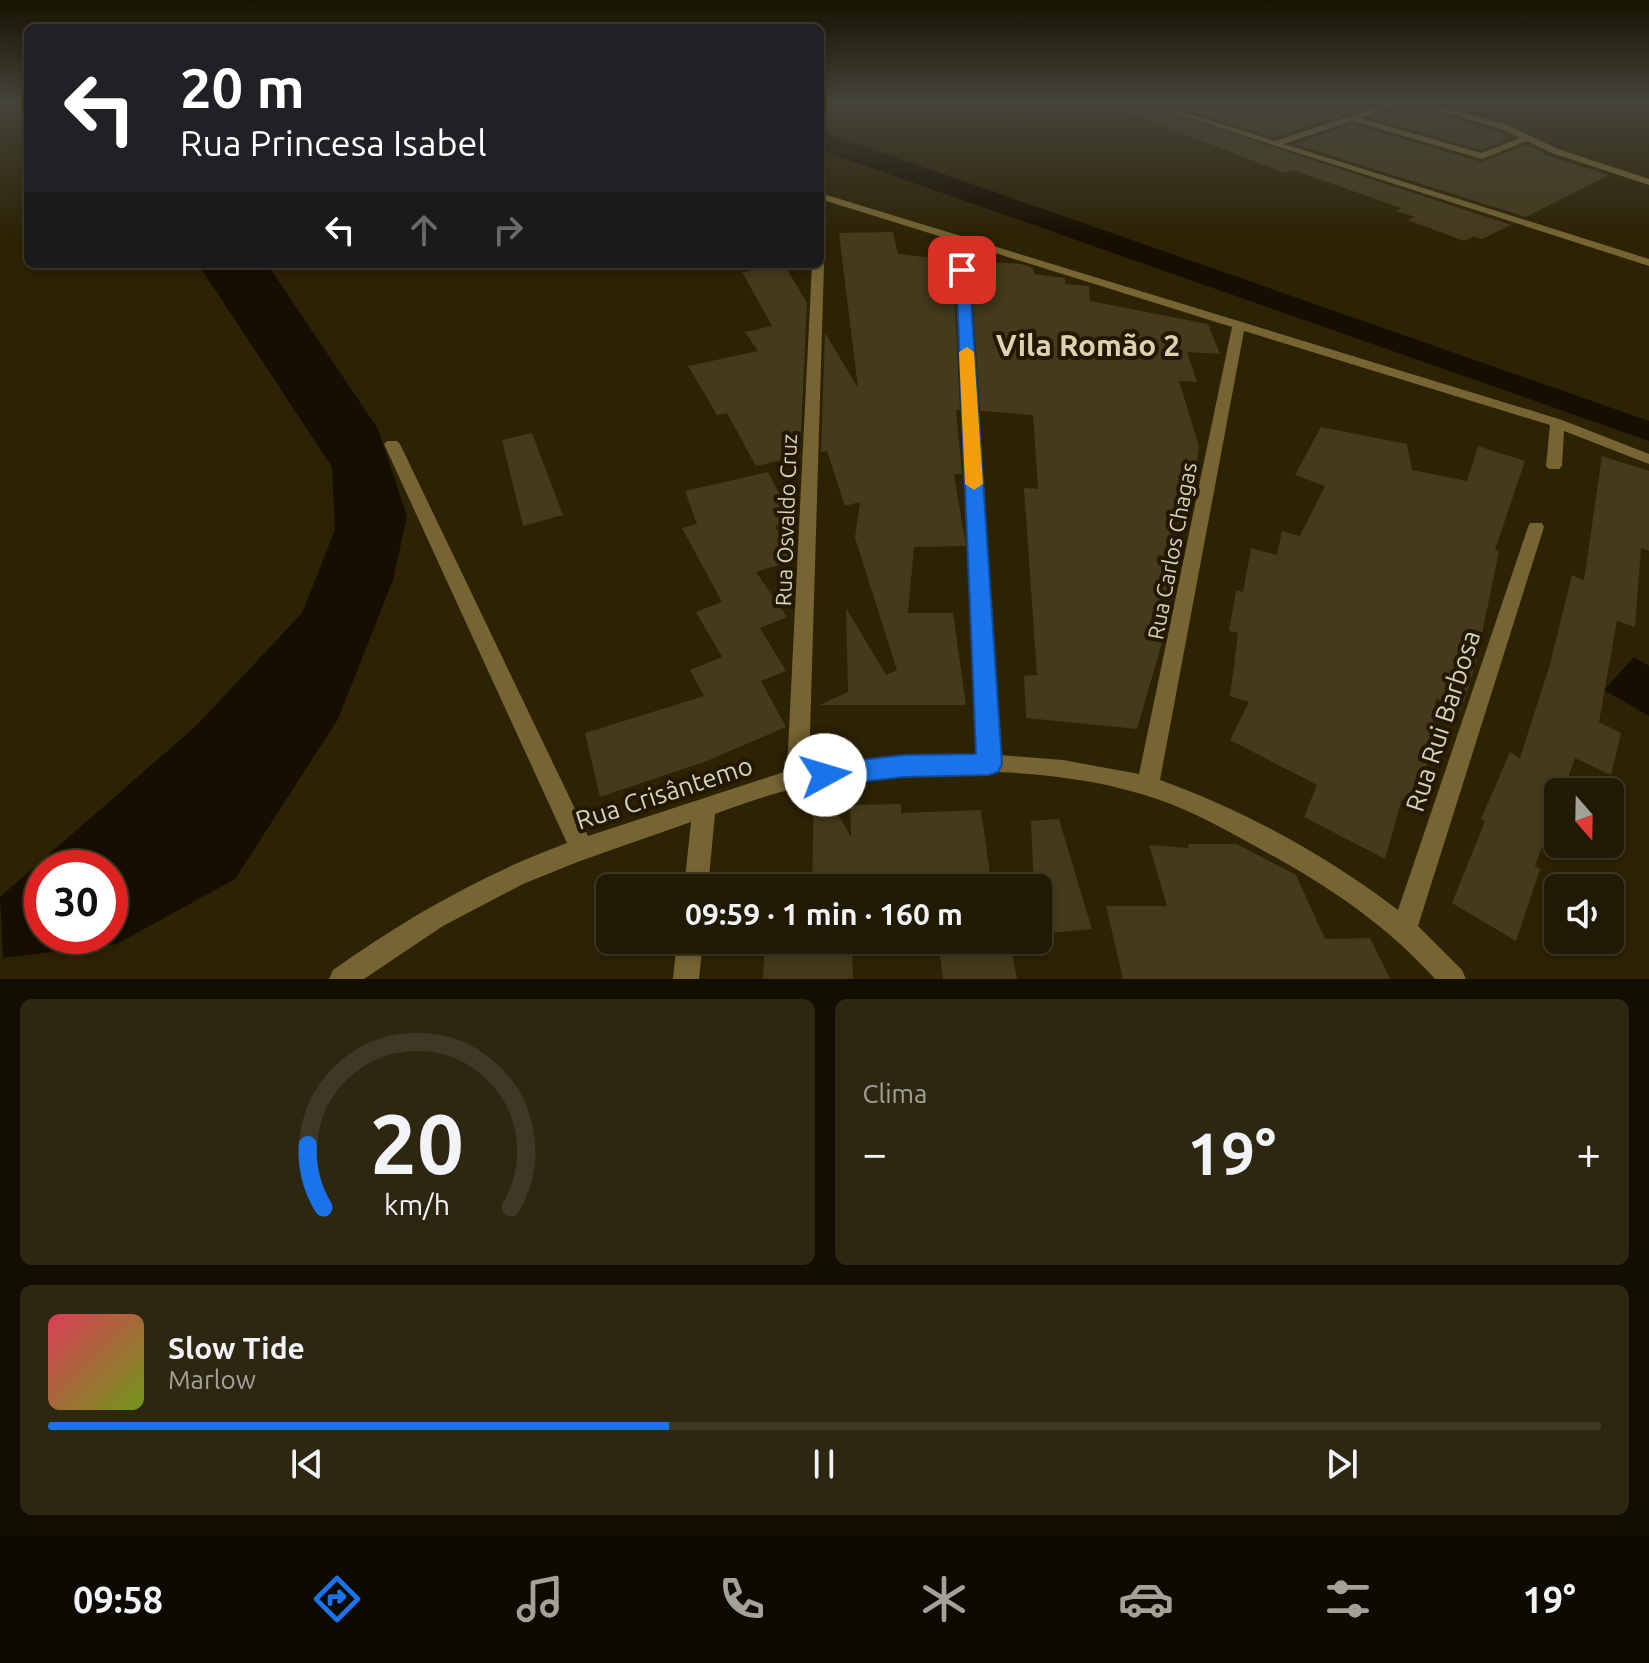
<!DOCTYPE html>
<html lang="pt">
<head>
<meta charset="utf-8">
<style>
	:root { --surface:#211a03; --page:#2d2712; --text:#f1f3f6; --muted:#a2a19a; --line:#3e3825; --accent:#1a73e8 }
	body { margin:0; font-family:Ubuntu,sans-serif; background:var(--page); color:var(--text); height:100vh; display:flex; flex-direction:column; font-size:30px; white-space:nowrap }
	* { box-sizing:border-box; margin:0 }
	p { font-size:26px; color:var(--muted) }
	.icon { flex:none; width:44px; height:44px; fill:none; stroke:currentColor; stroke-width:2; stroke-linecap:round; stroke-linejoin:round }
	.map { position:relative; height:979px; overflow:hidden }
	.details { display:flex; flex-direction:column; gap:20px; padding:20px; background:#120e02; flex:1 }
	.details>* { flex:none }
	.top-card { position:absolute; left:24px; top:24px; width:800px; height:244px; border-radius:12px; box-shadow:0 4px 12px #0003,0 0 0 2px var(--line); background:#202124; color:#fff; overflow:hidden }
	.needle { width:52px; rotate:160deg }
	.fabs { position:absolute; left:1544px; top:778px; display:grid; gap:16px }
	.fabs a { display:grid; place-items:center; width:80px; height:80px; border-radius:12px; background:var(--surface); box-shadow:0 4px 12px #0003,0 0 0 2px var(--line); font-size:40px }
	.speed { position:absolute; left:24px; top:850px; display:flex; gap:16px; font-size:40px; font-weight:700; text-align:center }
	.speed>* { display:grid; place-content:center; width:104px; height:104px; border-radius:50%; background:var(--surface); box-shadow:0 4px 12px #0003,0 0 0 2px var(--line); line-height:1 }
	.speed .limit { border:12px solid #d22; background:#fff; color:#111 }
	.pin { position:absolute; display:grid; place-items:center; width:68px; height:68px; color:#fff; margin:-34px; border-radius:16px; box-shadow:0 4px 12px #0006 }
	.me { position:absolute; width:88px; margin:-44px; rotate:84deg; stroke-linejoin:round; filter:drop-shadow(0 0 6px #0008) }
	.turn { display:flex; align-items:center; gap:28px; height:168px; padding:0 24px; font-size:36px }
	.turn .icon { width:104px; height:104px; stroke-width:2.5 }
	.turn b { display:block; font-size:56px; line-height:68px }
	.lanes { display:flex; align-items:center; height:76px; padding:0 24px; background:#0003; justify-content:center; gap:40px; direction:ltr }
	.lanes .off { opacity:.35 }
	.big { font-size:60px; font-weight:700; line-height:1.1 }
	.details .card { flex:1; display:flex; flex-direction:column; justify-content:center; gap:12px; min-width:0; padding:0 28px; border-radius:12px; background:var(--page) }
	.details .dial { align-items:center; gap:0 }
	.dial svg { height:208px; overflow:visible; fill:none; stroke:var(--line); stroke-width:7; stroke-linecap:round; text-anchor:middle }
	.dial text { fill:var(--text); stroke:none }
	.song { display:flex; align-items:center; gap:24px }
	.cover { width:96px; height:96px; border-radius:12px; background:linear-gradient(135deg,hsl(350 70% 55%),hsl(80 70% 35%)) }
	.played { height:8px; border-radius:4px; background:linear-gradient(90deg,var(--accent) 40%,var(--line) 40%) }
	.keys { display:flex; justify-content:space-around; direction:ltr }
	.heat { display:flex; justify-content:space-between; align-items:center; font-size:44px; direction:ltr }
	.details .tiles { flex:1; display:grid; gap:20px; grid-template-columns:1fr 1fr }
	.card:last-child { grid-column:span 2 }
	.trip { position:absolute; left:596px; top:874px; width:456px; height:80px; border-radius:12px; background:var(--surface); box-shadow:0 4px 12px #0003,0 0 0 2px var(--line); font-weight:700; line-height:80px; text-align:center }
	.menu { display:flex; height:128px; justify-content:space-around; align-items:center; background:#0d0a01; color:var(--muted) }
	.menu .icon { width:56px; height:56px }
	.menu .on { color:var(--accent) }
	.menu b { font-size:36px; color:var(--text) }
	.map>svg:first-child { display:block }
</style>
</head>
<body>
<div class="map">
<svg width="1649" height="979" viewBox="0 0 1649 979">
	<rect width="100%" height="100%" fill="#2c2204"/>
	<path fill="#160e00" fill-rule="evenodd" d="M 820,131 L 1649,421 L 1649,441 L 820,150 Z
		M 198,264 L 267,264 L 378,429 L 407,516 L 393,580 L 338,719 L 235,879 L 117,944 L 3,958 L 0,897 L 196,726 L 302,613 L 335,530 L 332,467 ZM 110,868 L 110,936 L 42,936 L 42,868 Z
		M 1634,657 L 1649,666 L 1649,716 L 1604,690 Z"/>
	<path fill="#443a1c" d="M 1107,102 L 1137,102 L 1511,225 L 1482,239 L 1474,237 L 1464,241 L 1408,220 L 1415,217 L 1396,211 L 1401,208 L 1293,170 L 1285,173 L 1107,104 Z
		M 1161,102 L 1369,102 L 1376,104 L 1275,138 Z
		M 1417,107 L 1500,132 L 1509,136 L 1502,139 L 1507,140 L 1481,150 L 1370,118 L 1393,109 L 1404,112 Z
		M 1352,124 L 1481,162 L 1526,145 L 1545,153 L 1542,154 L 1609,175 L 1526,217 L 1294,144 Z
		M 893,232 L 898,254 L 953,260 L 960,410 L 956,410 L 962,474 L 954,474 L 966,546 L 914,547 L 908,613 L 953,613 L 966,705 L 820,705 L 848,692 L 846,608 L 886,675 L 897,670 L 855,538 L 860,502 L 845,506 L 827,451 L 821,452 L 825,333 L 858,388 L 839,233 Z
		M 970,261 L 1021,264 L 1033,268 L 1034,274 L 1065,278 L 1065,284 L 1089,286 L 1090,301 L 1208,324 L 1220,354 L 1187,352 L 1197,382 L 1179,381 L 1199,446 L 1195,484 L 1186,483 L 1186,517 L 1174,514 L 1181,558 L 1179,568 L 1166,567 L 1168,622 L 1137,729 L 1026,718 L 1024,676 L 1037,675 L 1024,488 L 1038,489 L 1033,415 L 980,411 Z
		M 785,266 L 807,303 L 800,456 L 756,466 L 727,413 L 717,415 L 688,366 L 758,351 L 745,332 L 772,326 L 742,272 Z
		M 1321,427 L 1407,444 L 1412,470 L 1467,481 L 1478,446 L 1525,461 L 1495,550 L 1499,551 L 1476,663 L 1461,710 L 1436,699 L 1421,807 L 1402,799 L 1385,859 L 1304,817 L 1317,785 L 1230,740 L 1249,702 L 1230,696 L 1238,633 L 1229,631 L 1236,590 L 1243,592 L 1251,548 L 1277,555 L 1282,531 L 1300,536 L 1325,486 L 1295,475 Z
		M 532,433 L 563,515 L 523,526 L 502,440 Z
		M 1602,456 L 1649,471 L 1649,551 L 1641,548 L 1635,627 L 1617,621 L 1599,722 L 1621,733 L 1611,775 L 1575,758 L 1563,792 L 1558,792 L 1558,804 L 1535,866 L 1540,869 L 1516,941 L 1452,903 L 1485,821 L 1481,819 L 1510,752 L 1520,758 L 1550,664 L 1572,575 L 1584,580 Z
		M 768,472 L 794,521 L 775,526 L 794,560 L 756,572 L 787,617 L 760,628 L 786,671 L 761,681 L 786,727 L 707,761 L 600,797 L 585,733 L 704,696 L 690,670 L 722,657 L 696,612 L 722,602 L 682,528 L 697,524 L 685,491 Z
		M 822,786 L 851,837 L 850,805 L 901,804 L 901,813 L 981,810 L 992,888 L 930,888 L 929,876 L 852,876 L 851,888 L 812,888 L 814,788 Z
		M 1059,819 L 1092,929 L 1038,934 L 1038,888 L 1034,888 L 1031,821 Z
		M 1189,844 L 1237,844 L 1296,875 L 1325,939 L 1370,938 L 1390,979 L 1123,979 L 1106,906 L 1167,906 L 1149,845 L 1188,848 Z
		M 765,940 L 852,940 L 853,979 L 763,979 Z
		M 938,940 L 1010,940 L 1017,979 L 943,979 Z"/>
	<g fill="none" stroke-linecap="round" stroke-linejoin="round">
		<path fill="#766532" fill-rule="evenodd" d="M 1140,102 L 1152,102 L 1275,141 L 1392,102 L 1403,102 L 1360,118 L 1481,153 L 1520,138 L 1501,129 L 1411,102 L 1423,102 L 1507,125 L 1558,149 L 1649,179 L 1649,185 L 1552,153 L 1527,141 L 1482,159 L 1352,121 L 1284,144 L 1649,259 L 1649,266 Z
			M 820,193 L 1562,420 L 1649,454 L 1649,464 L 1564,431 L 1562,466 L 1559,469 L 1549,469 L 1546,466 L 1550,425 L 1244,331 L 1160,780 C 1244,810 1327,856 1398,910 L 1528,527 L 1530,523 L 1542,523 L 1544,527 L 1418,926 L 1462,970 L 1466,979 L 1435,979 C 1392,931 1339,893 1282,861 C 1242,839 1201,814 1157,799 C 1055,763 901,765 796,788 C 768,795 741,804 715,814 L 708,888 L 684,888 L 691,822 L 580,861 L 523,884 L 443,926 L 364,979 L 329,979 L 333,970 C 406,918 483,874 567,843 L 384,444 L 387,441 L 397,441 L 400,444 L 588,836 L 787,771 L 812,264 L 820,264 L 820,261 L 824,264 L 809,767 L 882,757 L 978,754 L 955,241 L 820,199 ZM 966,244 L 1232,327 L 1139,774 L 1063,760 L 999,755 Z
			M 677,940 L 703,940 L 699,979 L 673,979 Z"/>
	</g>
	<linearGradient id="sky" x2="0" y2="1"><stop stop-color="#181302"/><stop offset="0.43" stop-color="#45443a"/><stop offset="1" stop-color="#45443a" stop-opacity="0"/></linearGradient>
	<rect width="1649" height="239" fill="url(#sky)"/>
	<path fill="#1a73e8" stroke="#114b97" stroke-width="2" d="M 962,266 L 969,270 L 1002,764 L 998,772 L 989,775 L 904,777 L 825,786 L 816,783 L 812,775 L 816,767 L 825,764 L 904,755 L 976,754 L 956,270 Z"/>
	<path fill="#f59e0b" d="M 967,347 L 974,352 L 983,484 L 974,490 L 965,484 L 959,352 Z"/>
	<g text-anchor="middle" stroke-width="8" stroke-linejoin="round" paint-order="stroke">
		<g font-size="22" fill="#d7d1c0" stroke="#221900">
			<text transform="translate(786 520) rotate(-88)" y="8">Rua Osvaldo Cruz</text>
			<text transform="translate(1172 551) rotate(-79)" y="8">Rua Carlos Chagas</text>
		</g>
		<g font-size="26" fill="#d7d1c0" stroke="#221900">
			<text transform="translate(1443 721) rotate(-72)" y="9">Rua Rui Barbosa</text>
			<text transform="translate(664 793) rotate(-18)" y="9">Rua Crisântemo</text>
		</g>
		<g font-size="30" font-weight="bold" fill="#ded2b0" stroke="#221900">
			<text x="1088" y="356">Vila Romão 2</text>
		</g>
	</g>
</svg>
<div class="fabs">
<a><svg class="needle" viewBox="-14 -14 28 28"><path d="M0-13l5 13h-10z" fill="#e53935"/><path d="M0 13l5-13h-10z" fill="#a2a19a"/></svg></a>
<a><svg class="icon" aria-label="sound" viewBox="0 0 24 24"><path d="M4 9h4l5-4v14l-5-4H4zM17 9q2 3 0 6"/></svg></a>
</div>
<div class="speed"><div class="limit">30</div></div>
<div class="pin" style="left:962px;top:270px;background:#d93025"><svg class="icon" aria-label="arrive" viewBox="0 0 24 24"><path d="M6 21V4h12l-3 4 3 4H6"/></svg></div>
<svg class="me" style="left:825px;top:775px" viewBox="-20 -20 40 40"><circle r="19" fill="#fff"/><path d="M0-13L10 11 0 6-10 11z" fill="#1a73e8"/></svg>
<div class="trip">09:59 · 1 min · 160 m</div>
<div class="top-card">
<div class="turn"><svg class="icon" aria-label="left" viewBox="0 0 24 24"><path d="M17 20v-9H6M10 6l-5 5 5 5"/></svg><div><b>20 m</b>Rua Princesa Isabel</div></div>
<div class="lanes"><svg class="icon" aria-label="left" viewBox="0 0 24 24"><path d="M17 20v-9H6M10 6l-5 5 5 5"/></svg><svg class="icon off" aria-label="ahead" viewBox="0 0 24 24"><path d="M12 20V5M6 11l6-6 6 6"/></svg><svg class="icon off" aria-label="right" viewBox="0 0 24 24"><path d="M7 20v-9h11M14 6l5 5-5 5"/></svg></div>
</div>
</div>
<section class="details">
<div class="tiles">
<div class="card dial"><svg viewBox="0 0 100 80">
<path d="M14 69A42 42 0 1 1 86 69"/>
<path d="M14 69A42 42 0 0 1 8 45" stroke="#1a73e8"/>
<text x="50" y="56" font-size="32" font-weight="700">20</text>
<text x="50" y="72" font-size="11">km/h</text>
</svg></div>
<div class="card"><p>Clima</p>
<div class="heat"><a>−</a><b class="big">19°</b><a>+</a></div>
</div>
<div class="card">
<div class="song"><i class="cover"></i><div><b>Slow Tide</b><p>Marlow</p></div></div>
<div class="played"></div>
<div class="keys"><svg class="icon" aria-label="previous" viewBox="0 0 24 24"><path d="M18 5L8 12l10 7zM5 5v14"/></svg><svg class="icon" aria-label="pause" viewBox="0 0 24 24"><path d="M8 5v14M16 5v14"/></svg><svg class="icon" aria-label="next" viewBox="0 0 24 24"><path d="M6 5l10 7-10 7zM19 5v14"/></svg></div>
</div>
</div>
</section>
<nav class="menu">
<b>09:58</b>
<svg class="icon on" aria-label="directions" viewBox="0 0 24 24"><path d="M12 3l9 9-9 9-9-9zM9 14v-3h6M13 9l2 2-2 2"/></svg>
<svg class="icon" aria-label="music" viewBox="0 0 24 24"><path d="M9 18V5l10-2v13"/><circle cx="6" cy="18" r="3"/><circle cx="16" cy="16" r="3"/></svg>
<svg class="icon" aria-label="phone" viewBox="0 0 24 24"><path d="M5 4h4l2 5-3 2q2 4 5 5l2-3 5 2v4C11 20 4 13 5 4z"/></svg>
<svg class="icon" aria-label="climate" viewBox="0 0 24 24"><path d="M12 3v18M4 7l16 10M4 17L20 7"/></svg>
<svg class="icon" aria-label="car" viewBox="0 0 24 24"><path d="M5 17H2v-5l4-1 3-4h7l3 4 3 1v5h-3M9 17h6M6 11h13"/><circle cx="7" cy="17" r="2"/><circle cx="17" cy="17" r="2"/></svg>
<svg class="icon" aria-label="filters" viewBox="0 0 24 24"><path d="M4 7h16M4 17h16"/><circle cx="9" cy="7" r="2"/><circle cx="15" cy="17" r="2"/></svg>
<b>19°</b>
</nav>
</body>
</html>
